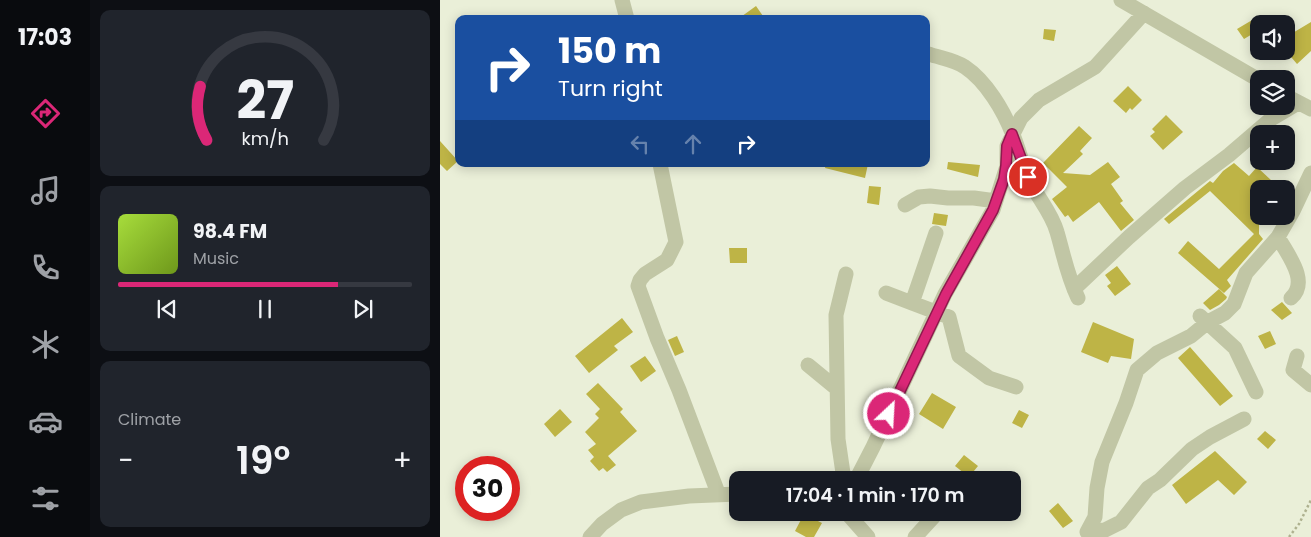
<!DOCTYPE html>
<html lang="en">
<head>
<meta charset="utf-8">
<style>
	:root { --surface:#171b24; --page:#20242c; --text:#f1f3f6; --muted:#9ea1a6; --line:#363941; --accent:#db2777 }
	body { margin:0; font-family:Poppins,sans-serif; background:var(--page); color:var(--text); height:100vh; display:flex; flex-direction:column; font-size:19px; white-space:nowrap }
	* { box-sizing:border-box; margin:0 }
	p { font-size:16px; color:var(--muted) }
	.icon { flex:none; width:28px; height:28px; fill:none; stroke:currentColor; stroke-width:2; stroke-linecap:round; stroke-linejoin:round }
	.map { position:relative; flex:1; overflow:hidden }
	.details { display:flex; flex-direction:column; gap:10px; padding:10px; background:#0d0f14; width:350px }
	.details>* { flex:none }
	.banner { position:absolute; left:15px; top:15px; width:475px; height:152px; border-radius:10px; box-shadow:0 2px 12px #0003; background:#1a4fa0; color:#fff; overflow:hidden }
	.controls { position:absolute; left:810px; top:15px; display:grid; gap:10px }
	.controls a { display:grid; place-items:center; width:45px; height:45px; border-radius:10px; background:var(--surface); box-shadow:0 2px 12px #0003; font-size:25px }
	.speed { position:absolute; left:15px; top:456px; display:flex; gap:10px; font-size:25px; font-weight:700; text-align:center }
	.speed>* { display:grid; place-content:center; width:65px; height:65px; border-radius:50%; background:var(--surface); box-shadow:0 2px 12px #0003; line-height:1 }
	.speed .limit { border:8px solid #d22; background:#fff; color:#111 }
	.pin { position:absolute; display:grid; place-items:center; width:42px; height:42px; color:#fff; margin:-21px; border:2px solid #fff; border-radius:50%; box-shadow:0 1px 5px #0007 }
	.me { position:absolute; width:55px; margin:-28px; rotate:25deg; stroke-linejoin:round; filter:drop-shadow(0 0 4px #0008) }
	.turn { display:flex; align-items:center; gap:18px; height:105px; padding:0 20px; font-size:22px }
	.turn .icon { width:65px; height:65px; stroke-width:2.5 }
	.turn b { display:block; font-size:35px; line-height:42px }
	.lanes { display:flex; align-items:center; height:48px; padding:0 20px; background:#0003; justify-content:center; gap:25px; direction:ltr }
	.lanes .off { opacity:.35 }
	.big { font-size:38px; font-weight:600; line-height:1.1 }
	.details .card { flex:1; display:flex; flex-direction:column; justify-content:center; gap:8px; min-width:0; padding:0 18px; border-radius:10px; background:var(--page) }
	.details .dial { align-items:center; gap:0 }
	.dial svg { height:130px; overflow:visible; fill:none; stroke:var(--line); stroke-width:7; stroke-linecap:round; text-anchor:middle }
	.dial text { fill:var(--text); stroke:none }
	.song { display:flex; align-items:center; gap:15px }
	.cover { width:60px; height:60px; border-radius:8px; background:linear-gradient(135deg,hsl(80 70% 55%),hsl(80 70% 35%)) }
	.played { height:5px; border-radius:2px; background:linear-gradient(90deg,var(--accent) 75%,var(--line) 75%) }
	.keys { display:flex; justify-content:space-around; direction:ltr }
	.heat { display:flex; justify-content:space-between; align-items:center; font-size:28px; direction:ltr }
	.trip { position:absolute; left:289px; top:471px; width:292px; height:50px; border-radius:10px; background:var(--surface); box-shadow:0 2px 12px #0003; font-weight:600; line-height:50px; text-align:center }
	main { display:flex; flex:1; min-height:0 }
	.tab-bar { display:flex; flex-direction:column; width:90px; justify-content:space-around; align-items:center; background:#090b0e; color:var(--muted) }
	.tab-bar .icon { width:35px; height:35px }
	.tab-bar .selected { color:var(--accent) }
	.tab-bar b { font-size:22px; color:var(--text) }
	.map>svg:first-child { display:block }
</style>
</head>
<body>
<main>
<nav class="tab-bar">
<b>17:03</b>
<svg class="icon selected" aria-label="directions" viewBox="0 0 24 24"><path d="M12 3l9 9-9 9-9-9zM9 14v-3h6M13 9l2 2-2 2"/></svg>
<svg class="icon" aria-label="music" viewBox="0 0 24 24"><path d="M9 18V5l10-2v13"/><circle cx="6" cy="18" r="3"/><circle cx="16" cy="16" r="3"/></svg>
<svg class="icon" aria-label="phone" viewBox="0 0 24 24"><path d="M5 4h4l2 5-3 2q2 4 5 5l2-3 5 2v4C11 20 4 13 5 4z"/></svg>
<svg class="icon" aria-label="climate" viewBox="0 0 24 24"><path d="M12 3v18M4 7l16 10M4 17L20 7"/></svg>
<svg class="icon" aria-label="car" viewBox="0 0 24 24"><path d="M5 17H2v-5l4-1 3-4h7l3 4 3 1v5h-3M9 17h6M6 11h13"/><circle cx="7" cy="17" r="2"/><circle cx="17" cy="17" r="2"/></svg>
<svg class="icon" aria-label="filters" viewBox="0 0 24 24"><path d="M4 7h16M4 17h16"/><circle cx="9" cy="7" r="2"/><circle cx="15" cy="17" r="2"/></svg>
</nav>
<section class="details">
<div class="card dial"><svg viewBox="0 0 100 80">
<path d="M14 69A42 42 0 1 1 86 69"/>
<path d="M14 69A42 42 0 0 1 10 36" stroke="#db2777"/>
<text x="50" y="56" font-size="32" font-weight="700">27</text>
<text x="50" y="72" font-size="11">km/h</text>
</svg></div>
<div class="card">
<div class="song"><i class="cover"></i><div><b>98.4 FM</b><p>Music</p></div></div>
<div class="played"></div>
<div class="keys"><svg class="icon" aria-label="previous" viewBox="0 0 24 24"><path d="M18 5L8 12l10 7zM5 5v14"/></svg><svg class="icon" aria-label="pause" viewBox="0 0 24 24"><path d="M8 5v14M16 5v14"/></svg><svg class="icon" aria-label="next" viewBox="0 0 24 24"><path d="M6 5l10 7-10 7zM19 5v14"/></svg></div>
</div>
<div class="card"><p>Climate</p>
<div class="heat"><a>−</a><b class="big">19°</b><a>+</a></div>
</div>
</section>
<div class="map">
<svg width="871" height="537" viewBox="0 0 871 537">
	<rect width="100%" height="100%" fill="#eaefd8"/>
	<path fill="#beb446" d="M 316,6 L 325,19 L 298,19 Z
		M 819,16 L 819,30 L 804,39 L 797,29 Z
		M 871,22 L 871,51 L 857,64 L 846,51 L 846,37 Z
		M 604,29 L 616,30 L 614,41 L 603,39 Z
		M 688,86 L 702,100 L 692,110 L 690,108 L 686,113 L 673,101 Z
		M 726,115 L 743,132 L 723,150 L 710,136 L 715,132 L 712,129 Z
		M 639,126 L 652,138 L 640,151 L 643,154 L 623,173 L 650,175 L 668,162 L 680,177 L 671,184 L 683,201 L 680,203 L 694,220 L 681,231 L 659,202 L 633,222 L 628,215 L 625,217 L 612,199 L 627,187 L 603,163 Z
		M 0,141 L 18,161 L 7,171 L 0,164 Z
		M 508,162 L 540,165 L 538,177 L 507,169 Z
		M 794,163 L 809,176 L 817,167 L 832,181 L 826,189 L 819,189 L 819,218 L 821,220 L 819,223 L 819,234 L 823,239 L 787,280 L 791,286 L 784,293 L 738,253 L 748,241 L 779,269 L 814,234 L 770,191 L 729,224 L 724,219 L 770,181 L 773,183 L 783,171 Z
		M 386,164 L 428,164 L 425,178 L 385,168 Z
		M 429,186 L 441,187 L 439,205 L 427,203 Z
		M 494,213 L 508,215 L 506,226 L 492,224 Z
		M 289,248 L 307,248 L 307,263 L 290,263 Z
		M 677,266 L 691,284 L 675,296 L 667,286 L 671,283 L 665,275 Z
		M 779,289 L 787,297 L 786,299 L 779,305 L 770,310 L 763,303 Z
		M 842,302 L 852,313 L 842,320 L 831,310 Z
		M 182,318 L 193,332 L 174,346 L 178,350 L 149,373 L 135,356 Z
		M 653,322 L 694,339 L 691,359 L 671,356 L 668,363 L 641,352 Z
		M 830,331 L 836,344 L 825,349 L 818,336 Z
		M 237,336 L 244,352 L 235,356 L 228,340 Z
		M 750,347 L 793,396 L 780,406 L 738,358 Z
		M 205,356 L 216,371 L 201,382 L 190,366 Z
		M 158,383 L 183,409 L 180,412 L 197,431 L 168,456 L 176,465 L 167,472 L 163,468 L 159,471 L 150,461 L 154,457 L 148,450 L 156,444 L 145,432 L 159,418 L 155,414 L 160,409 L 146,394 Z
		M 492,393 L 516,407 L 503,429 L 479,414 Z
		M 120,409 L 132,422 L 115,437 L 104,424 Z
		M 579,410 L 589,415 L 582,428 L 572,423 Z
		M 825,431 L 836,440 L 828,449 L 817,439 Z
		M 775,451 L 807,482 L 794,495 L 778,480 L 746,504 L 732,485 Z
		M 524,455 L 538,466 L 529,477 L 515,466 Z
		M 618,503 L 633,521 L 623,528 L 609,511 Z
		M 364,514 L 382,523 L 374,537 L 366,537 L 355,531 Z"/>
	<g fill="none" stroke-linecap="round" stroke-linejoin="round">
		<path stroke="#aeb18f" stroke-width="2.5" stroke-dasharray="2.5 2.5" stroke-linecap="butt" d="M 849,537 L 859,524 L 871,500"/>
		<path stroke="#c1c6a5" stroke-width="15" d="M 182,0 L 187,19
			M 681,0 L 819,80
			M 489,54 C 500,58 515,60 525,67 C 546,81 564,111 573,135 C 579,149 582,164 588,178 C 597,197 612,213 617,232 C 624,256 627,275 638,298
			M 846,96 L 871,109
			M 220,164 L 236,242 L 227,260 L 205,274 L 200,280 L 198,286 L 217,338 L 239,390 L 278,493
			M 465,205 L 479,197 L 490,196 L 508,198 L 534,198 L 556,201
			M 496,233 L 472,303 L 509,317 L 519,356 L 549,378 L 576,387
			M 838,237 C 847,254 870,281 851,298
			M 634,289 L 689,237 L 745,188 L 789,155 L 831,119 L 858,103
			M 446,293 L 472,303
			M 760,316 L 795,348 L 816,392
			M 857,356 L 853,370 L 871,385
			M 368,365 L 396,388
			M 804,419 L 770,437 L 752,449 L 720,480 L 708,488 L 681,522 L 665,530 L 647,532 L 655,517 L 657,488 L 662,462 L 686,403 L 697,370 L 717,353 L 751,336 L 768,322 L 785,313 L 794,304 L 806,273 L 838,237 L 853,211 L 871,173
			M 404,480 L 398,439 L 396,315 L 406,274
			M 416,480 L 433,447 L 505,294 L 553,210 L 567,166 L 567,146 L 581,118 L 599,100 L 655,67 L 704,13
			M 406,512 L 428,537
			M 150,537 L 162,524 L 181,510 L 201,502 L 249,496 L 298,494
			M 475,537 L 498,512"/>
	</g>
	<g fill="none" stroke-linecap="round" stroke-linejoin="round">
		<g stroke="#8e194d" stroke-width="12">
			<path id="route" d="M 449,414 L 506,294 L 553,210 L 564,179 L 566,166 L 567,146 L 572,134 L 588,177"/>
		</g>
		<use href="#route" stroke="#db2777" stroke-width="9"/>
	</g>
</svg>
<div class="controls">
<a><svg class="icon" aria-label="sound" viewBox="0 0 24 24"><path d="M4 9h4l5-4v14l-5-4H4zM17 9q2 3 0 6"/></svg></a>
<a><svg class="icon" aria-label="layers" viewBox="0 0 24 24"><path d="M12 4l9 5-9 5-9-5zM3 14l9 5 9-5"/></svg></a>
<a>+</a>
<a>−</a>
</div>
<div class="speed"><div class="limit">30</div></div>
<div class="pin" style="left:588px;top:177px;background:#d93025"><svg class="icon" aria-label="arrive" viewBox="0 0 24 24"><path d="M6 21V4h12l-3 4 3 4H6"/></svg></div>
<svg class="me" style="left:449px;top:414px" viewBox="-20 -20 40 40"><circle r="17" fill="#db2777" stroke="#fff" stroke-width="3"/><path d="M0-11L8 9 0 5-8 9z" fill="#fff"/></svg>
<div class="trip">17:04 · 1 min · 170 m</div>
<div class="banner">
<div class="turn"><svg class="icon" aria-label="right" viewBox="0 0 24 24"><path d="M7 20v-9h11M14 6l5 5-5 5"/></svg><div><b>150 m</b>Turn right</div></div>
<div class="lanes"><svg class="icon off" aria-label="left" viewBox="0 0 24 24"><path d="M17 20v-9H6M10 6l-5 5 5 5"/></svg><svg class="icon off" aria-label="ahead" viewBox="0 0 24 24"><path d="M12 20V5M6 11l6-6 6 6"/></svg><svg class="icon" aria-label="right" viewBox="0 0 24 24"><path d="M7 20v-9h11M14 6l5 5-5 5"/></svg></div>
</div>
</div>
</main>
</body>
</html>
